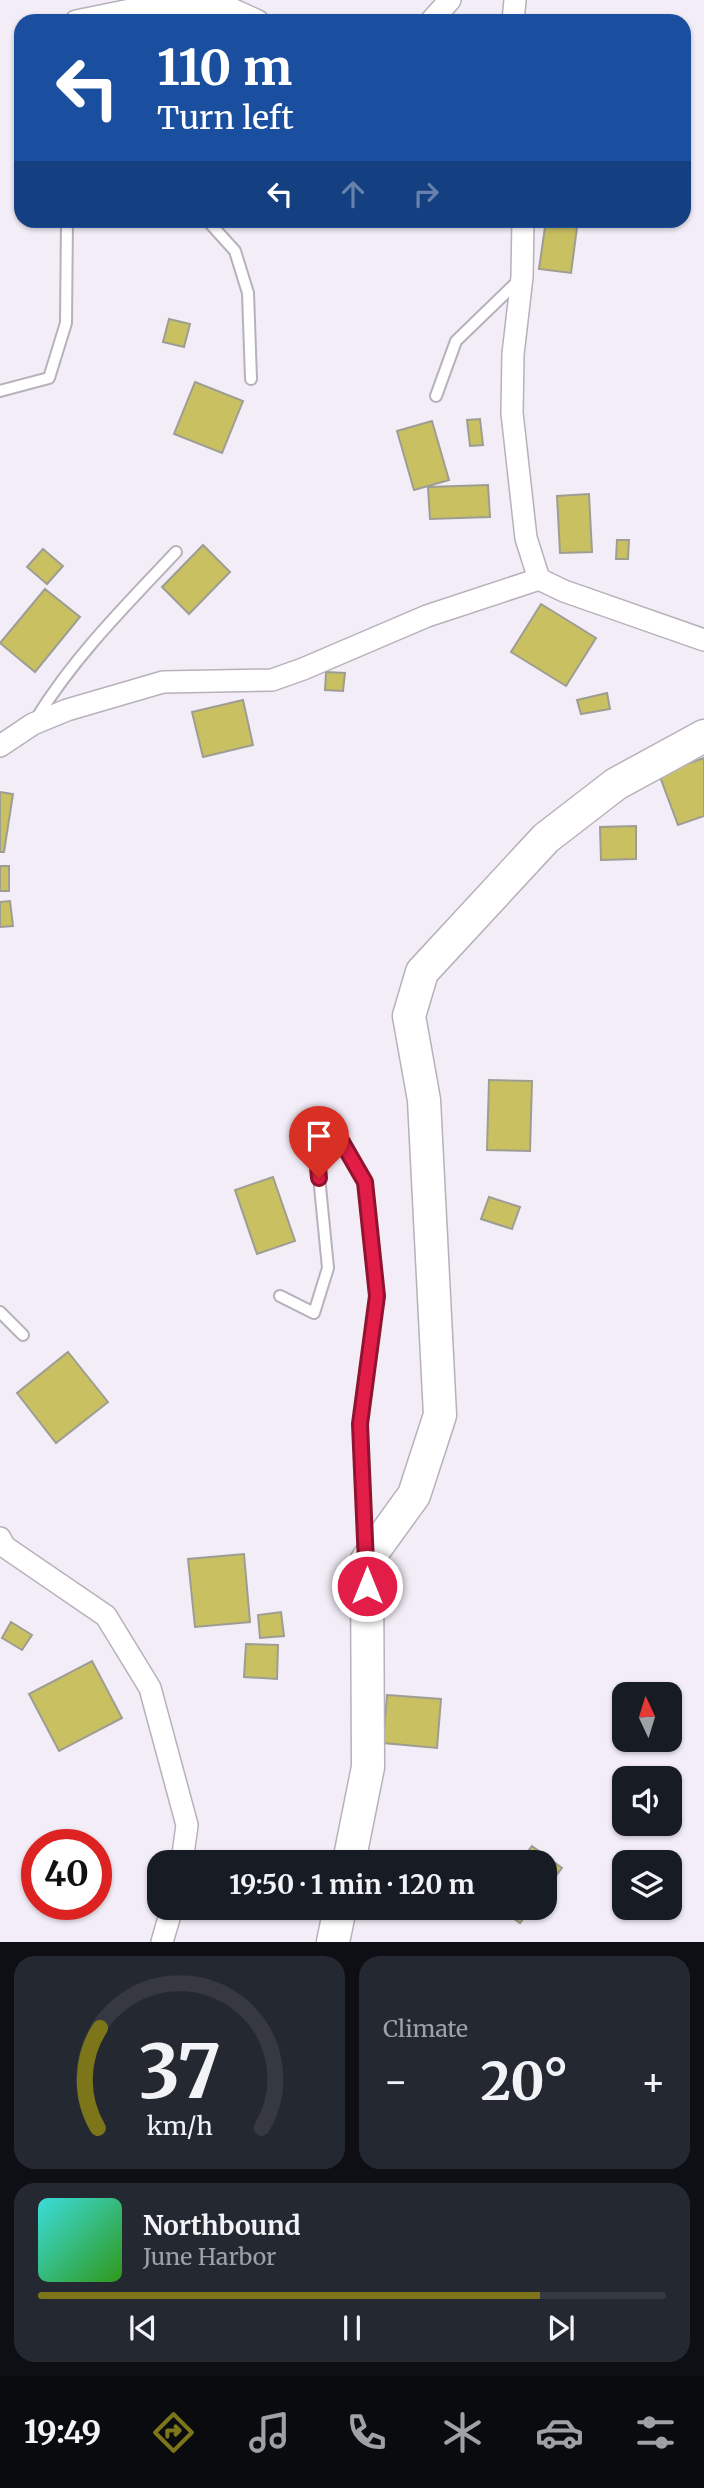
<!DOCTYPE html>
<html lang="en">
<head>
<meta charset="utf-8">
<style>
	:root { --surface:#171b24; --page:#242831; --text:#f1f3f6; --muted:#9ea1a6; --line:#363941; --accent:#7d7519 }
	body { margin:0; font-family:Merriweather,serif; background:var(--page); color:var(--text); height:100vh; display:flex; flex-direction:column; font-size:26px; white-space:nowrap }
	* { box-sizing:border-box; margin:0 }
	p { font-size:23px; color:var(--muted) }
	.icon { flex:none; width:38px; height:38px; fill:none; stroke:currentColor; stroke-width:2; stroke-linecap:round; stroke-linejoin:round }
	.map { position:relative; height:1942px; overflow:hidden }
	.drawer { display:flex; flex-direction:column; gap:14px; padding:14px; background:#0d0f14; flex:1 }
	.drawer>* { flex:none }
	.guide { position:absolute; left:14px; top:14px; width:677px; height:214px; border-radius:21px; box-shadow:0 2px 5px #0004; background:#1a4fa0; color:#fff; overflow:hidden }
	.needle { width:46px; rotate:356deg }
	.tools { position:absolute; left:612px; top:1682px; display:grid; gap:14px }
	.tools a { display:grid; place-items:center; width:70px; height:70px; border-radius:14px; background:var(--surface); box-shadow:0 2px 5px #0004; font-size:35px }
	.speed { position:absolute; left:21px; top:1829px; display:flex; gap:14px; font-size:35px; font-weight:700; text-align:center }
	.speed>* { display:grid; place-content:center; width:91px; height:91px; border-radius:50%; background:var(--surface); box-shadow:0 2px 5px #0004; line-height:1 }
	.speed .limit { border:10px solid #d22; background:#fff; color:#111 }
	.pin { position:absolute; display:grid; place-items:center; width:60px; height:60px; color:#fff; margin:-72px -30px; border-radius:50% 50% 50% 0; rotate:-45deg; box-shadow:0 0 7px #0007 }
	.pin .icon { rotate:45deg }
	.me { position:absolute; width:77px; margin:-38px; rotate:0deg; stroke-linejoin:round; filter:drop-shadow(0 0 5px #0008) }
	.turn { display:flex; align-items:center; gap:24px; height:147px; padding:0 28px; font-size:32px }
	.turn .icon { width:91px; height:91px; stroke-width:2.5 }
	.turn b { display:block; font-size:49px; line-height:60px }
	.lanes { display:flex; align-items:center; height:66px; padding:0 28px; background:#0003; justify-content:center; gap:35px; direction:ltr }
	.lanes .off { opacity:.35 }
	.big { font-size:52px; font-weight:700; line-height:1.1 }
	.drawer .widget { flex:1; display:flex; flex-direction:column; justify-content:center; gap:10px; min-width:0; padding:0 24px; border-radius:21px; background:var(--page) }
	.drawer .dial { align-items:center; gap:0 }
	.dial svg { height:182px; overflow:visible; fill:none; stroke:var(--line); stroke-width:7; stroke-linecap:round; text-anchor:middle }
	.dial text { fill:var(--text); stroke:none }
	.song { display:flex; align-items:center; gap:21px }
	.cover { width:84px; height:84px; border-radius:10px; background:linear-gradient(135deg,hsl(180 70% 55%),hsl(110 70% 35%)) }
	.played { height:7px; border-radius:4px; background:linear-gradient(90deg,var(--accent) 80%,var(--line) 80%) }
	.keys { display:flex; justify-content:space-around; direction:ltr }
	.heat { display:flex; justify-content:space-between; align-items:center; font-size:38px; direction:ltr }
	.drawer .tiles { flex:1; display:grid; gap:14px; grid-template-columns:1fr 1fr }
	.widget:last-child { grid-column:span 2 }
	.trip { position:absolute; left:147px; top:1850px; width:410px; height:70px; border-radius:21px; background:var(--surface); box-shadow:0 2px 5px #0004; font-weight:700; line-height:70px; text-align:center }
	.menu { display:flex; height:112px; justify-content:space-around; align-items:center; background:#090b0e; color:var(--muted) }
	.menu .icon { width:49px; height:49px }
	.menu .on { color:var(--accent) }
	.menu b { font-size:32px; color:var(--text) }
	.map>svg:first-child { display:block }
</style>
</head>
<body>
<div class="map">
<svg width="704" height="1942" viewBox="0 0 704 1942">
	<rect width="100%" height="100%" fill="#f3edf7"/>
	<path fill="#c9c062" stroke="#9e9d93" stroke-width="2" d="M 546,220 L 578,220 L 571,273 L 539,269 Z
		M 169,319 L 190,324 L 184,347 L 163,342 Z
		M 195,382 L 243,401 L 222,453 L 174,434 Z
		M 480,419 L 483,445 L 470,446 L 467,420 Z
		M 432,421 L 449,480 L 414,490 L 397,431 Z
		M 488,485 L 490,517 L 430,519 L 428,487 Z
		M 589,494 L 592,552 L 560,553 L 557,496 Z
		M 617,540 L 629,540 L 628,559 L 616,559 Z
		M 203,545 L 230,572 L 189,614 L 162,587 Z
		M 43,549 L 63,566 L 47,584 L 27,567 Z
		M 45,589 L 80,617 L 35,672 L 0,643 Z
		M 541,604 L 596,638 L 566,686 L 511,652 Z
		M 326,672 L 345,673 L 343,691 L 325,690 Z
		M 607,693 L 610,709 L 581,714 L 577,700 Z
		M 243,700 L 253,745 L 203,757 L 192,712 Z
		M 704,758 L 704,816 L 678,825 L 659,774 Z
		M 0,792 L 13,794 L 4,852 L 0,852 Z
		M 636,826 L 636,859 L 601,860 L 600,827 Z
		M 0,866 L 9,866 L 9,891 L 0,891 Z
		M 10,901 L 13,926 L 0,927 L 0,902 Z
		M 489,1080 L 532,1081 L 530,1151 L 487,1150 Z
		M 273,1177 L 295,1241 L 257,1254 L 235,1190 Z
		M 489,1197 L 520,1207 L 512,1229 L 481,1219 Z
		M 68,1352 L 108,1402 L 56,1443 L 17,1393 Z
		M 244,1554 L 250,1622 L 195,1627 L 188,1559 Z
		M 281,1612 L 284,1636 L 260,1638 L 258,1615 Z
		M 11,1622 L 32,1635 L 22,1650 L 2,1638 Z
		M 246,1644 L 278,1645 L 277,1679 L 244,1677 Z
		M 92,1661 L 122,1718 L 59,1751 L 29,1694 Z
		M 387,1695 L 441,1699 L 437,1748 L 383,1743 Z
		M 532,1846 L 562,1868 L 544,1891 L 544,1862 L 520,1862 Z
		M 499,1908 L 531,1908 L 520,1923 Z"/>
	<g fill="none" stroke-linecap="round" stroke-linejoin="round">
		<g stroke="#b6b1ba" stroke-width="14">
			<path id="lane" d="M 207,220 L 235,251 L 248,293 L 251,379
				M 0,391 L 49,378 L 66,323 L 67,220
				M 436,396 L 456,341 L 520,279
				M 36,719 C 74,657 126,605 176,552
				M 280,1296 L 314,1313 L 328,1268 L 317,1156 L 335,1130 L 365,1182 L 378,1296 L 360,1424 L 367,1546
				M 0,1312 L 23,1335"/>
		</g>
		<g stroke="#b6b1ba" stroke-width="24">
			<path id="street" d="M 76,21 L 160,4 L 234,10 L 258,21
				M 431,21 L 450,0
				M 513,21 L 515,0
				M 523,220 L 522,277 L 513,354 L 512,413 L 526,538 L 539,579 L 564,591 L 704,640
				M 0,746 L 33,724 L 67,710 L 163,682 L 272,680 L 303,669 L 427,616 L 539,579
				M 0,1538 L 5,1547 L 106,1616 L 150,1688 L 187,1825 L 182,1862
				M 162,1942 L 172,1908"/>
		</g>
		<g stroke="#b6b1ba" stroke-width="35">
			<path id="secondary" d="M 349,1862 L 368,1767 L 367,1560 L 414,1495 L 440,1415 L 424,1100 L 409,1016 L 422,972 L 546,838 L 616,784 L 704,736
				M 333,1942 L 340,1908"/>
		</g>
		<use href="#lane" stroke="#fff" stroke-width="10"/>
		<use href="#street" stroke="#fff" stroke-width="21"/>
		<use href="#secondary" stroke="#fff" stroke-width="32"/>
	</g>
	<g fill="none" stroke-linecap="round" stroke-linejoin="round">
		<g stroke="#92132f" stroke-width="18">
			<path id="route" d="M 319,1178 L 317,1156 L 335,1130 L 365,1182 L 377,1296 L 360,1424 L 367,1586"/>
		</g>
		<use href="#route" stroke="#e11d48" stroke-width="12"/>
	</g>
</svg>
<div class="tools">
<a><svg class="needle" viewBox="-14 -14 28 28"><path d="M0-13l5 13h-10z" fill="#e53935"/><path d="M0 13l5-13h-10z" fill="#9ea1a6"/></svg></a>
<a><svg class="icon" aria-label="sound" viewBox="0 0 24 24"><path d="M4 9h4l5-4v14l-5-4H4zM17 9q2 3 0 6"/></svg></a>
<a><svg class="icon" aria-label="layers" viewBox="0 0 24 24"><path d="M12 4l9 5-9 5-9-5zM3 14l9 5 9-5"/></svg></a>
</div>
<div class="speed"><div class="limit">40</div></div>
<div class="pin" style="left:319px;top:1178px;background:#d93025"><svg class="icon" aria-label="arrive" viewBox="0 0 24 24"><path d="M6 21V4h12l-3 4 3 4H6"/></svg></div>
<svg class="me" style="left:367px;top:1586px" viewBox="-20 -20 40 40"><circle r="17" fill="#e11d48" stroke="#fff" stroke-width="3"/><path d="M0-11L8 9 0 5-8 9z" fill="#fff"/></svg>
<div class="trip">19:50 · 1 min · 120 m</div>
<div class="guide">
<div class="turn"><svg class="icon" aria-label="left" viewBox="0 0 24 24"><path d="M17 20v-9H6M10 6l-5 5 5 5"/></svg><div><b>110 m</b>Turn left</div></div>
<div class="lanes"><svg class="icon" aria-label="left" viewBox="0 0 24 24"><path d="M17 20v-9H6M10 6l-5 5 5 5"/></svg><svg class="icon off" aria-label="ahead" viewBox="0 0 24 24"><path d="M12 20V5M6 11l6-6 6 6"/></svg><svg class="icon off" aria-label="right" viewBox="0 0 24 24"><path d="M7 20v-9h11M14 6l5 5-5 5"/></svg></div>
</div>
</div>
<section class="drawer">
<div class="tiles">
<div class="widget dial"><svg viewBox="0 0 100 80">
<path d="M14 69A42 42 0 1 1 86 69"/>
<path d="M14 69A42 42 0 0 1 15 25" stroke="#7d7519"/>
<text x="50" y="56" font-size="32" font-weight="700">37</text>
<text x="50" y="72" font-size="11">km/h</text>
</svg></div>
<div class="widget"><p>Climate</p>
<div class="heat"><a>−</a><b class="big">20°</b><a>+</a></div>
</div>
<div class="widget">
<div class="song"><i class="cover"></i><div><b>Northbound</b><p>June Harbor</p></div></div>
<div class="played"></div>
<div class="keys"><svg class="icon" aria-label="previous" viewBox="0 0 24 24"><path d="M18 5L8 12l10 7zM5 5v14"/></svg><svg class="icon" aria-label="pause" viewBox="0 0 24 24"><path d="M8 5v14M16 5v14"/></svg><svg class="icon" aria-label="next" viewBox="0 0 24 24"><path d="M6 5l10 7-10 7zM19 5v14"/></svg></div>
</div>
</div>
</section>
<nav class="menu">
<b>19:49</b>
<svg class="icon on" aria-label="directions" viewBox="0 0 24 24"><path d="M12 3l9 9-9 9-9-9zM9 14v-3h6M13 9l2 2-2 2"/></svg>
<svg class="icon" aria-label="music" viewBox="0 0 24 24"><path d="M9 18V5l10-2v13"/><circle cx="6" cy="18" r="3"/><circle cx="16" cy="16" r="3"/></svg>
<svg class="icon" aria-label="phone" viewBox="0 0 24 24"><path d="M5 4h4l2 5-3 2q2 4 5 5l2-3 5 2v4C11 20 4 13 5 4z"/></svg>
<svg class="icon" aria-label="climate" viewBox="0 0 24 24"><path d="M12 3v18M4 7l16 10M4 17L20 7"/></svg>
<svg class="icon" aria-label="car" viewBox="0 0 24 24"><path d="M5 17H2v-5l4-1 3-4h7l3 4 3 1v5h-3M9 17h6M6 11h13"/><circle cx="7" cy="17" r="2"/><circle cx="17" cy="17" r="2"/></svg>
<svg class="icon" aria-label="filters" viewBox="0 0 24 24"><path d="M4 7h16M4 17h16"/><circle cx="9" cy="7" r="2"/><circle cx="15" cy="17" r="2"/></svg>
</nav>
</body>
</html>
